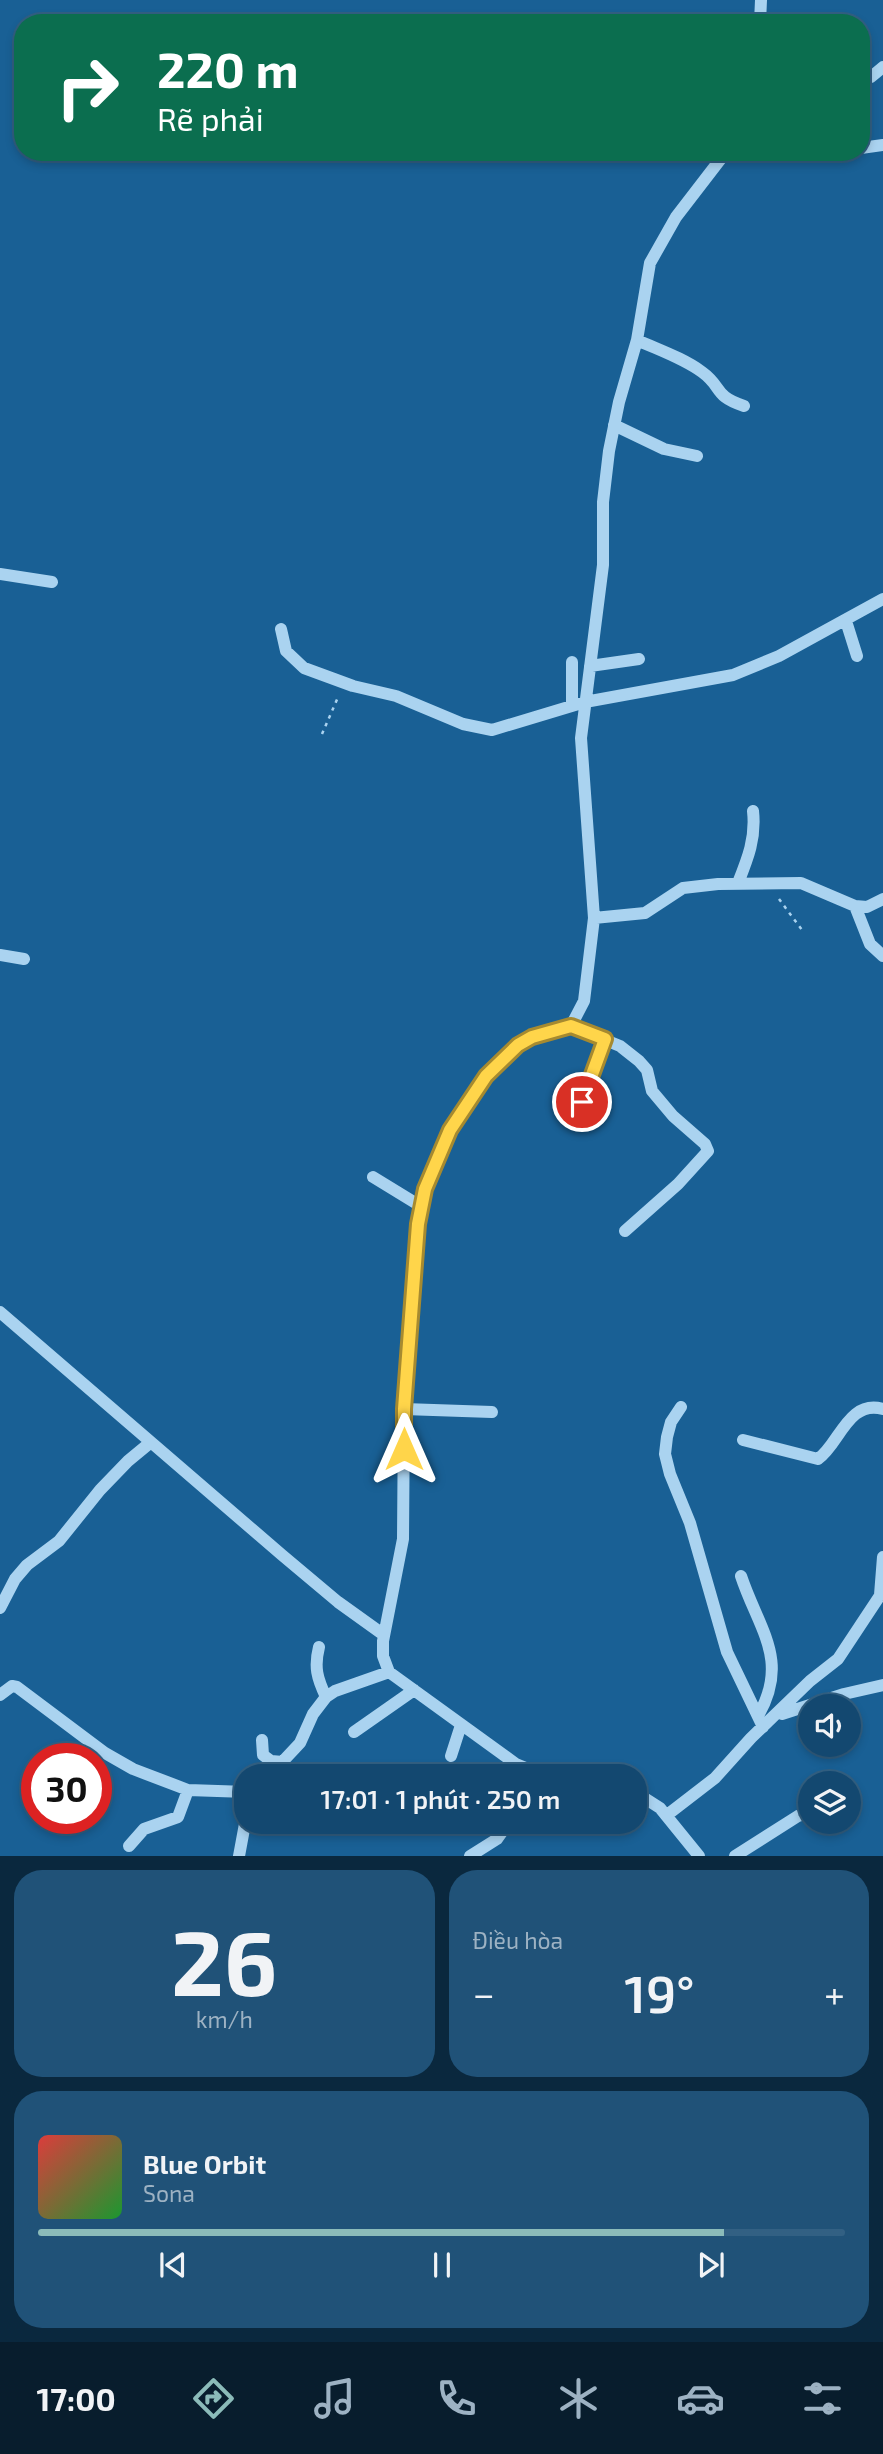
<!DOCTYPE html>
<html lang="vi">
<head>
<meta charset="utf-8">
<style>
	:root { --surface:#134870; --page:#205278; --text:#f1f3f6; --muted:#9db2c3; --line:#326083; --accent:#8bbbb9 }
	body { margin:0; font-family:"Exo 2",sans-serif; background:var(--page); color:var(--text); height:100vh; display:flex; flex-direction:column; font-size:26px; white-space:nowrap }
	* { box-sizing:border-box; margin:0 }
	p { font-size:23px; color:var(--muted) }
	.icon { flex:none; width:38px; height:38px; fill:none; stroke:currentColor; stroke-width:2; stroke-linecap:round; stroke-linejoin:round }
	.map { position:relative; height:1856px; overflow:hidden }
	.details { display:flex; flex-direction:column; gap:14px; padding:14px; background:#0a283e; flex:1 }
	.details>* { flex:none }
	.top-card { position:absolute; left:14px; top:14px; width:856px; height:147px; border-radius:28px; box-shadow:0 4px 10px #0003,0 0 0 2px var(--line); background:#0b6e4f; color:#fff; overflow:hidden }
	.tools { position:absolute; left:798px; top:1694px; display:grid; gap:14px }
	.tools a { display:grid; place-items:center; width:63px; height:63px; border-radius:50%; background:var(--surface); box-shadow:0 4px 10px #0003,0 0 0 2px var(--line); font-size:35px }
	.speed { position:absolute; left:21px; top:1743px; display:flex; gap:14px; font-size:35px; font-weight:700; text-align:center }
	.speed>* { display:grid; place-content:center; width:91px; height:91px; border-radius:50%; background:var(--surface); box-shadow:0 4px 10px #0003,0 0 0 2px var(--line); line-height:1 }
	.speed .limit { border:10px solid #d22; background:#fff; color:#111 }
	.pin { position:absolute; display:grid; place-items:center; width:60px; height:60px; color:#fff; margin:-30px; border:4px solid #fff; border-radius:50%; box-shadow:0 2px 7px #0007 }
	.me { position:absolute; width:77px; margin:-38px; rotate:0deg; stroke-linejoin:round; filter:drop-shadow(0 0 5px #0008) }
	.turn { display:flex; align-items:center; gap:24px; height:147px; padding:0 28px; font-size:32px }
	.turn .icon { width:91px; height:91px; stroke-width:2.5 }
	.turn b { display:block; font-size:49px; line-height:60px }
	.big { font-size:52px; font-weight:600; line-height:1.1 }
	.details .card { flex:1; display:flex; flex-direction:column; justify-content:center; gap:10px; min-width:0; padding:0 24px; border-radius:28px; background:var(--page) }
	.details .dial { align-items:center; gap:0 }
	.dial b { font-size:91px; line-height:1 }
	.song { display:flex; align-items:center; gap:21px }
	.cover { width:84px; height:84px; border-radius:10px; background:linear-gradient(135deg,hsl(0 70% 55%),hsl(130 70% 35%)) }
	.played { height:7px; border-radius:4px; background:linear-gradient(90deg,var(--accent) 85%,var(--line) 85%) }
	.keys { display:flex; justify-content:space-around; direction:ltr }
	.heat { display:flex; justify-content:space-between; align-items:center; font-size:38px; direction:ltr }
	.details .tiles { flex:1; display:grid; gap:14px; grid-template-columns:1fr 1fr }
	.card:last-child { grid-column:span 2 }
	.trip { position:absolute; left:234px; top:1764px; width:413px; height:70px; border-radius:28px; background:var(--surface); box-shadow:0 4px 10px #0003,0 0 0 2px var(--line); font-weight:600; line-height:70px; text-align:center }
	.tab-bar { display:flex; height:112px; justify-content:space-around; align-items:center; background:#081d2d; color:var(--muted) }
	.tab-bar .icon { width:49px; height:49px }
	.tab-bar .selected { color:var(--accent) }
	.tab-bar b { font-size:32px; color:var(--text) }
	.map>svg:first-child { display:block }
</style>
</head>
<body>
<div class="map">
<svg width="883" height="1856" viewBox="0 0 883 1856">
	<rect width="100%" height="100%" fill="#196095"/>
	<g fill="none" stroke-linecap="round" stroke-linejoin="round">
		<path stroke="#aad3f0" stroke-width="2.5" stroke-dasharray="3.5 5" stroke-linecap="butt" d="M 322,734 L 339,695
			M 779,899 L 802,930"/>
		<path stroke="#aad3f0" stroke-width="12" d="M 760,23 L 761,0
			M 861,78 L 871,77 L 883,67
			M 861,148 L 883,145
			M 637,340 C 659,350 683,358 702,372 C 723,387 713,396 744,406
			M 614,425 L 664,449 L 697,456
			M 0,574 L 52,582
			M 846,621 L 857,656
			M 281,629 L 286,651 L 304,668 L 353,686 L 396,696 L 463,724 L 492,730 L 585,702 L 733,675 L 779,656 L 883,599
			M 572,662 L 572,706
			M 590,666 L 639,659
			M 738,883 C 748,858 756,838 753,811
			M 855,906 L 870,944 L 883,956
			M 594,918 L 645,913 L 683,888 L 718,884 L 801,883 L 855,906 L 867,907 L 883,899
			M 0,955 L 24,959
			M 571,1026 L 620,1046 L 639,1061 L 647,1070 L 652,1091 L 673,1116 L 705,1144 L 708,1151 L 678,1184 L 625,1231
			M 582,1103 L 605,1039
			M 373,1177 L 422,1207
			M 0,1312 L 282,1555 L 338,1602 L 384,1635
			M 681,1407 L 671,1422 L 667,1437 L 665,1454 L 670,1474 L 690,1523 L 727,1652 L 763,1727
			M 404,1409 L 492,1412
			M 743,1440 L 818,1459 C 839,1445 848,1399 883,1409
			M 741,1576 C 759,1630 790,1660 758,1716
			M 880,1595 L 883,1557
			M 0,1608 L 15,1579 L 27,1565 L 59,1541 L 100,1490 L 128,1461 L 151,1442
			M 319,1647 C 314,1667 317,1678 326,1697
			M 0,1695 L 12,1686 L 17,1687 L 105,1753 L 133,1769 L 188,1790
			M 782,1714 L 844,1694 L 883,1685
			M 354,1732 L 414,1690
			M 262,1740 L 263,1755 L 271,1761 L 283,1762
			M 451,1756 L 461,1725
			M 269,1776 L 300,1743 L 313,1714 L 326,1697 L 335,1691 L 389,1672
			M 574,1776 L 533,1771 L 516,1764 L 389,1672 L 383,1656 L 383,1641 L 403,1539 L 404,1409 L 419,1224 L 425,1189 L 450,1130 L 486,1076 L 518,1045 L 532,1037 L 571,1026 L 584,1001 L 594,918 L 581,738 L 603,565 L 603,502 L 609,451 L 619,402 L 637,340 L 650,263 L 676,217 L 726,152
			M 635,1792 L 660,1808 L 699,1856
			M 667,1815 L 715,1778 L 751,1738 L 810,1681 L 838,1659 L 883,1591
			M 828,1822 L 833,1826
			M 129,1846 L 144,1829 L 178,1817 L 188,1790 L 247,1792
			M 239,1856 L 247,1813
			M 470,1856 L 497,1839 L 509,1822
			M 735,1856 L 798,1816 L 810,1812"/>
	</g>
	<g fill="none" stroke-linecap="round" stroke-linejoin="round">
		<g stroke="#a68a30" stroke-width="18">
			<path id="route" d="M 404,1449 L 404,1409 L 418,1224 L 425,1189 L 450,1130 L 486,1076 L 518,1045 L 532,1037 L 571,1026 L 605,1039 L 582,1102"/>
		</g>
		<use href="#route" stroke="#ffd54a" stroke-width="12"/>
	</g>
</svg>
<div class="tools">
<a><svg class="icon" aria-label="sound" viewBox="0 0 24 24"><path d="M4 9h4l5-4v14l-5-4H4zM17 9q2 3 0 6"/></svg></a>
<a><svg class="icon" aria-label="layers" viewBox="0 0 24 24"><path d="M12 4l9 5-9 5-9-5zM3 14l9 5 9-5"/></svg></a>
</div>
<div class="speed"><div class="limit">30</div></div>
<div class="pin" style="left:582px;top:1102px;background:#d93025"><svg class="icon" aria-label="arrive" viewBox="0 0 24 24"><path d="M6 21V4h12l-3 4 3 4H6"/></svg></div>
<svg class="me" style="left:404px;top:1449px" viewBox="-20 -20 40 40"><path d="M0-17L14 15 0 8-14 15z" fill="#ffd54a" stroke="#fff" stroke-width="4"/></svg>
<div class="trip">17:01 · 1 phút · 250 m</div>
<div class="top-card">
<div class="turn"><svg class="icon" aria-label="right" viewBox="0 0 24 24"><path d="M7 20v-9h11M14 6l5 5-5 5"/></svg><div><b>220 m</b>Rẽ phải</div></div>
</div>
</div>
<section class="details">
<div class="tiles">
<div class="card dial"><b>26</b><p>km/h</p></div>
<div class="card"><p>Điều hòa</p>
<div class="heat"><a>−</a><b class="big">19°</b><a>+</a></div>
</div>
<div class="card">
<div class="song"><i class="cover"></i><div><b>Blue Orbit</b><p>Sona</p></div></div>
<div class="played"></div>
<div class="keys"><svg class="icon" aria-label="previous" viewBox="0 0 24 24"><path d="M18 5L8 12l10 7zM5 5v14"/></svg><svg class="icon" aria-label="pause" viewBox="0 0 24 24"><path d="M8 5v14M16 5v14"/></svg><svg class="icon" aria-label="next" viewBox="0 0 24 24"><path d="M6 5l10 7-10 7zM19 5v14"/></svg></div>
</div>
</div>
</section>
<nav class="tab-bar">
<b>17:00</b>
<svg class="icon selected" aria-label="directions" viewBox="0 0 24 24"><path d="M12 3l9 9-9 9-9-9zM9 14v-3h6M13 9l2 2-2 2"/></svg>
<svg class="icon" aria-label="music" viewBox="0 0 24 24"><path d="M9 18V5l10-2v13"/><circle cx="6" cy="18" r="3"/><circle cx="16" cy="16" r="3"/></svg>
<svg class="icon" aria-label="phone" viewBox="0 0 24 24"><path d="M5 4h4l2 5-3 2q2 4 5 5l2-3 5 2v4C11 20 4 13 5 4z"/></svg>
<svg class="icon" aria-label="climate" viewBox="0 0 24 24"><path d="M12 3v18M4 7l16 10M4 17L20 7"/></svg>
<svg class="icon" aria-label="car" viewBox="0 0 24 24"><path d="M5 17H2v-5l4-1 3-4h7l3 4 3 1v5h-3M9 17h6M6 11h13"/><circle cx="7" cy="17" r="2"/><circle cx="17" cy="17" r="2"/></svg>
<svg class="icon" aria-label="filters" viewBox="0 0 24 24"><path d="M4 7h16M4 17h16"/><circle cx="9" cy="7" r="2"/><circle cx="15" cy="17" r="2"/></svg>
</nav>
</body>
</html>
